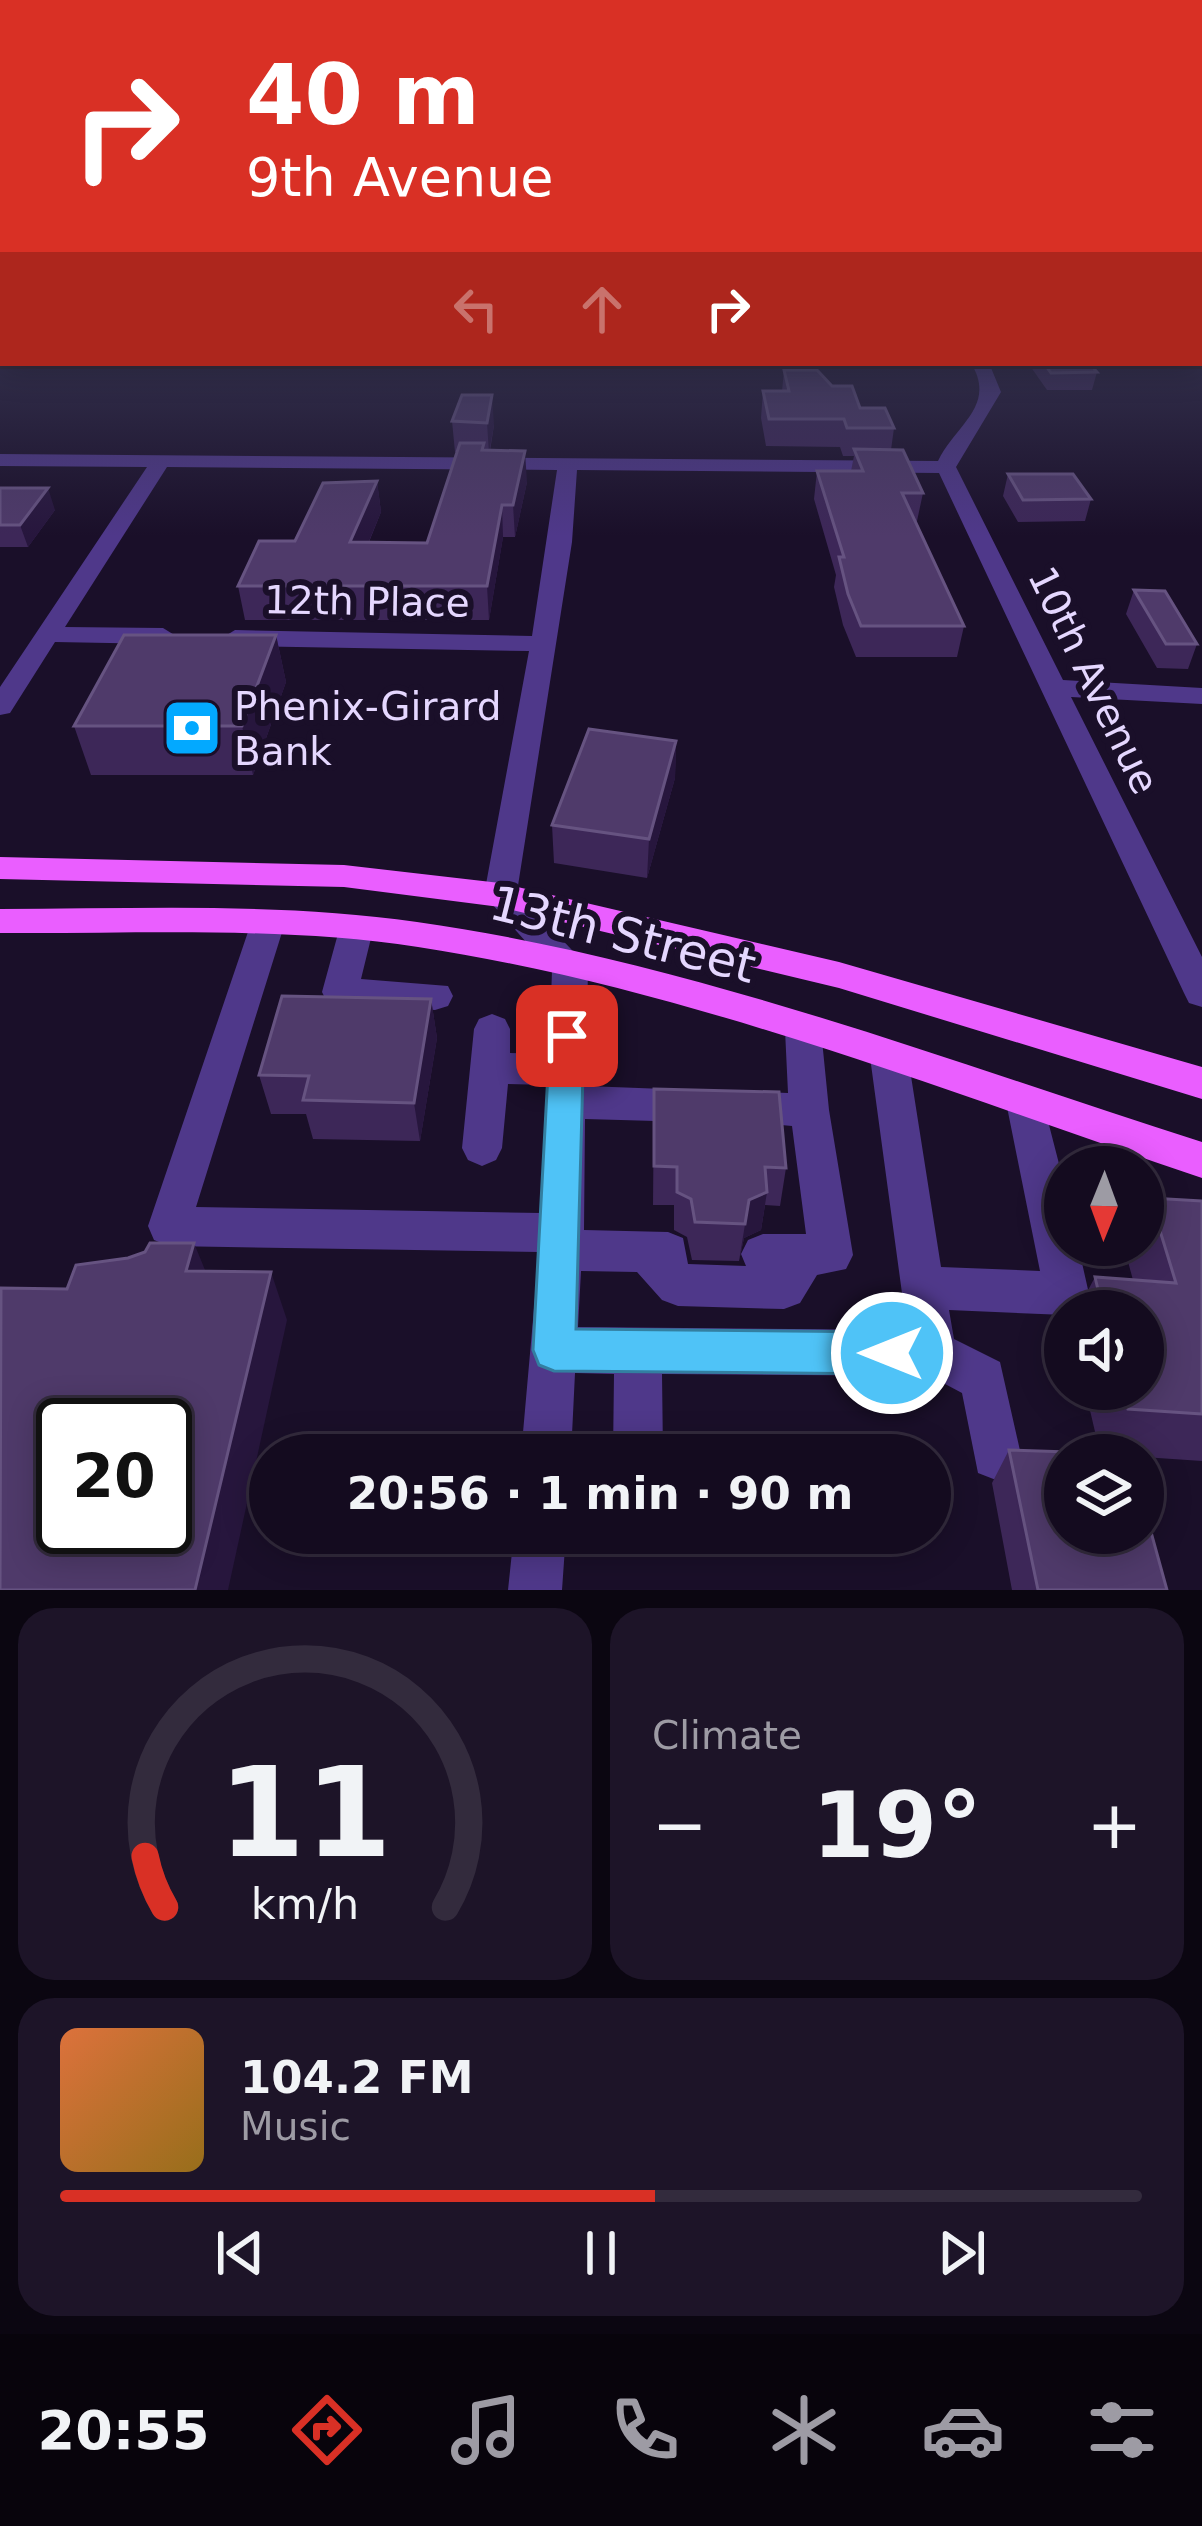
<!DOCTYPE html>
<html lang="en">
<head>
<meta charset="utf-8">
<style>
	:root { --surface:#140b1f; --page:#1d1428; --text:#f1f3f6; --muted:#9d9ba4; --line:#332b3d; --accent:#d93025 }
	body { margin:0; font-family:"DejaVu Sans",sans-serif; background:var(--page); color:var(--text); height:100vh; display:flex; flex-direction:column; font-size:45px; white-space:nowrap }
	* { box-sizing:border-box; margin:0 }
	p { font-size:39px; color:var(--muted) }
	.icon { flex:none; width:66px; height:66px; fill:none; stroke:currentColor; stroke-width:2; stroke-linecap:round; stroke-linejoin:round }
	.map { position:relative; height:1590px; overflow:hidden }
	.side { display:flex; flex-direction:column; gap:18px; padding:18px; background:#0b0611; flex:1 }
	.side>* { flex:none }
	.guide { position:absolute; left:0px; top:0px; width:1203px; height:366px; box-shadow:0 6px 30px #0003,0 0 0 3px var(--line); background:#d93025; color:#fff; overflow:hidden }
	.needle { width:78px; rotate:181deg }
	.controls { position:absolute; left:1044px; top:1146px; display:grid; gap:24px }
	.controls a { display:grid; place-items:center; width:120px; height:120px; border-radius:50%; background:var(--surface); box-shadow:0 6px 30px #0003,0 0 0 3px var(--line); font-size:60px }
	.speed { position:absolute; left:36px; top:1398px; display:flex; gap:24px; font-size:60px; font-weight:700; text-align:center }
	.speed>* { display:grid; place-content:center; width:156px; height:156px; border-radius:50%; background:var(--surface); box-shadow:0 6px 30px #0003,0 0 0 3px var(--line); line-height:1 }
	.speed .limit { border:6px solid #111; border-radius:18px; background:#fff; color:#111 }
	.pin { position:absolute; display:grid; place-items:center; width:102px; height:102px; color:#fff; margin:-51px; border-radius:24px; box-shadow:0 6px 18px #0006 }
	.me { position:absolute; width:132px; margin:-66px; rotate:270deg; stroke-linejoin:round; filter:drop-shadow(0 0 9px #0008) }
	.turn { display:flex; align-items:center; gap:42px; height:252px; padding:0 48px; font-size:54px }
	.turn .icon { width:156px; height:156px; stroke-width:2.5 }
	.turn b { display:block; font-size:84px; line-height:102px }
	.lanes { display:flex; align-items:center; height:114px; padding:0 48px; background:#0003; justify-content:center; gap:60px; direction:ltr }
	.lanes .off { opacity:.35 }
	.big { font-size:90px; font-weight:700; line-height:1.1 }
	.side .widget { flex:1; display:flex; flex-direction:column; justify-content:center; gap:18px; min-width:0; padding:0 42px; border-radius:36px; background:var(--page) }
	.side .dial { align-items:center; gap:0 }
	.dial svg { height:312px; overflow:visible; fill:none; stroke:var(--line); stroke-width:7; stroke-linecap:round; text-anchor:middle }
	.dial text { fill:var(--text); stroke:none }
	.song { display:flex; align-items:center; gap:36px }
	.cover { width:144px; height:144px; border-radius:18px; background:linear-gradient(135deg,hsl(20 70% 55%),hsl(40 70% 35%)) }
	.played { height:12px; border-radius:6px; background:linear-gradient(90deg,var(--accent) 55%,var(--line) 55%) }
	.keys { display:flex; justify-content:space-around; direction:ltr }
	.heat { display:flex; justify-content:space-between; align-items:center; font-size:66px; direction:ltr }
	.side .tiles { flex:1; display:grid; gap:18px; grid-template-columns:1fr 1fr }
	.widget:last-child { grid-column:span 2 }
	.trip { position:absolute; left:249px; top:1434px; width:702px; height:120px; border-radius:60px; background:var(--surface); box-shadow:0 6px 30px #0003,0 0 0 3px var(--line); font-weight:700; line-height:120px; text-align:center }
	.menu { display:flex; height:192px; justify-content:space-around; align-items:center; background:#08040c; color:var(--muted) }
	.menu .icon { width:84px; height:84px }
	.menu .selected { color:var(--accent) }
	.menu b { font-size:54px; color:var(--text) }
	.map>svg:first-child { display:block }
</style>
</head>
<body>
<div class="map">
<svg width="1202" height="1590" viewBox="0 0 1202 1590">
	<rect width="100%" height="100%" fill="#1a0f29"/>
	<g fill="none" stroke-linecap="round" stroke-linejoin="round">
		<path fill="#4f388a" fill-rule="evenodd" d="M 1200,332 L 1202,332 L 1202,342 L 1200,342 Z
			M 971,363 L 989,363 L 1001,392 L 956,467 L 1063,680 L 1202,688 L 1202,704 L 1071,697 L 1202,957 L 1202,1007 L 1189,1003 L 1184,993 L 939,473 L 577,470 L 572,542 L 517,892 L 588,967 L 586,1086 L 691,1090 L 705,1094 L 711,1106 L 705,1118 L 691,1122 L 585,1119 L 584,1230 L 668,1232 L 683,1238 L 688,1264 L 746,1266 L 741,1254 L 748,1240 L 763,1234 L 806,1234 L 792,1126 L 725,1120 L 719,1108 L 725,1096 L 739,1091 L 788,1093 L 785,1030 L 790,1020 L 803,1015 L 816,1020 L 821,1030 L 829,1110 L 853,1255 L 846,1269 L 817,1275 L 800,1303 L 784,1309 L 678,1306 L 662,1300 L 637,1272 L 581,1271 L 578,1327 L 907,1330 L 870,1057 L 876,1046 L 889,1042 L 902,1046 L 908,1057 L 941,1267 L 1040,1271 L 1006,1102 L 1012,1090 L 1026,1086 L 1040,1090 L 1065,1187 L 1065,1245 L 1078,1245 L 1089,1294 L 1083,1309 L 1065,1311 L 1065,1315 L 949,1310 L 954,1339 L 1000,1362 L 1021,1455 L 1014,1473 L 996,1480 L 978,1473 L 962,1393 L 930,1376 L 662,1374 L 663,1455 L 613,1455 L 614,1374 L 575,1373 L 571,1455 L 521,1455 L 539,1252 L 169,1246 L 154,1240 L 148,1226 L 250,926 L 255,917 L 279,917 L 284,926 L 196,1207 L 541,1213 L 547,1085 L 508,1084 L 502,1148 L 496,1160 L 482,1166 L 468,1160 L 462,1148 L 474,1029 L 479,1019 L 492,1014 L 505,1019 L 510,1029 L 510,1053 L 549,1054 L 552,971 L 484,895 L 529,651 L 235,646 L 222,638 L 235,630 L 532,636 L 557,470 L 167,467 L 65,627 L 163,628 L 176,636 L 163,644 L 55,642 L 10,713 L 0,715 L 0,687 L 147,467 L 0,466 L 0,454 L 938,461 C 956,424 997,406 971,363 Z
			M 356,918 L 368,921 L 373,930 L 361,979 L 448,986 L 453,996 L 448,1006 L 435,1010 L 327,1002 L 322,992 L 339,930 L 344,921 Z
			M 514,1533 L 566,1533 L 562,1590 L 508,1590 Z"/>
		<path fill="#ea5eff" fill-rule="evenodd" d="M 0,857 L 344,865 L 500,883 L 839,962 L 1202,1067 L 1202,1099 L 839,988 L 500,907 L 344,887 L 0,879 Z
			M 0,909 C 138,909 279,902 417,922 C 686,960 945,1060 1202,1142 L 1202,1178 C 945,1091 687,988 418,947 C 280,926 139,934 0,933 Z"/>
	</g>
	<path fill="#3d2758" d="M 1028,363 L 1089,363 L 1097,372 L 1092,390 L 1047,390 Z
		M 784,370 L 832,386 L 860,408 L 894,428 L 891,450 L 923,493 L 917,521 L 915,521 L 964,626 L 957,657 L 856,657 L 843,625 L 834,587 L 836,575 L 814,499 L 817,471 L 851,471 L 854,456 L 843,456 L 840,447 L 766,446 L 761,418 L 763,391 L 782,391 Z
		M 462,395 L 494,425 L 490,451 L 527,482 L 515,537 L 503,537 L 489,620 L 245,620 L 238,586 L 295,541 L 377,481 L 381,512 L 369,542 L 427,543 L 457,452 L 455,452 L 452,421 Z
		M 1008,474 L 1091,499 L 1085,521 L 1018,522 L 1003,496 Z
		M 0,488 L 55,510 L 28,547 L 0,547 Z
		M 1134,590 L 1197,644 L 1188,669 L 1157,668 L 1126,614 Z
		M 276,635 L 286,682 L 253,775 L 91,775 L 74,726 Z
		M 676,741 L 675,778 L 647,878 L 554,863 L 552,825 Z
		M 431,999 L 437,1038 L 420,1141 L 313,1139 L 306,1114 L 271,1114 L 259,1075 Z
		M 654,1089 L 786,1168 L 780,1206 L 765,1205 L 761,1230 L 744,1238 L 739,1261 L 692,1260 L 687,1237 L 674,1230 L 674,1205 L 653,1205 Z
		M 1150,1198 L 1202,1201 L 1202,1461 L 1143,1457 L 1143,1455 L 1065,1455 L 1167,1590 L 1012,1590 L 992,1483 L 1009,1450 L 1100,1453 L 1085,1389 L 1143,1389 L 1143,1311 L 1077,1311 L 1095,1277 L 1133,1280 L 1124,1247 L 1125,1245 L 1143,1245 L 1143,1211 Z"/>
	<path fill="#27163d" d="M 492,395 L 494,425 L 489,453 L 487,423 Z
		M 525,451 L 527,482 L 515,537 L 513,505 Z
		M 377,481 L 381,512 L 355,575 L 350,542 Z
		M 48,488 L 55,510 L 28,547 L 20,525 Z
		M 502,505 L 503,537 L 489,620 L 487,586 Z
		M 276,635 L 286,682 L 253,775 L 242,726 Z
		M 676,741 L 675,778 L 647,878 L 649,839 Z
		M 431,999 L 437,1038 L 420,1141 L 414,1103 Z
		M 767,1192 L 761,1230 L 744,1238 L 739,1261 L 749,1200 Z
		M 194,1243 L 214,1292 L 186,1271 Z
		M 271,1272 L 287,1320 L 228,1590 L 195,1590 Z"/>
	<path fill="#4f3a6a" stroke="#665381" stroke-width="3" fill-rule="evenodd" d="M 1044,363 L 1089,363 L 1097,372 L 1051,373 Z
		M 784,370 L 817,370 L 832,386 L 852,386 L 860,408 L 885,408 L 894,428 L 847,428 L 844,419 L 769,419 L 763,391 L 789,391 Z
		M 462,395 L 492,395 L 487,423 L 452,421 Z
		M 460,443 L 484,443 L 482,450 L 525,451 L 513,505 L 502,505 L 487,586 L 238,586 L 259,541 L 295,541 L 323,483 L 377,481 L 350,542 L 427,543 Z
		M 854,449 L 903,450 L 923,493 L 902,493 L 964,626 L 861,626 L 848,594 L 839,557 L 844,557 L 817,471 L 863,471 Z
		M 1008,474 L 1073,474 L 1091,499 L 1023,500 Z
		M 0,488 L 48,488 L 20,525 L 0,525 Z
		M 1134,590 L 1165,591 L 1197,644 L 1166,644 Z
		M 124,635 L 276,635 L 242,726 L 74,726 Z
		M 589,729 L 676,741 L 649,839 L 552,825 Z
		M 282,996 L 431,999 L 414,1103 L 303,1100 L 309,1076 L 259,1075 Z
		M 654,1089 L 779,1092 L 786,1168 L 765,1167 L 767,1192 L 749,1200 L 745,1224 L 695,1222 L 691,1199 L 677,1192 L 677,1167 L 654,1166 Z
		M 1150,1198 L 1202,1201 L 1202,1414 L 1128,1409 L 1123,1389 L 1143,1389 L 1143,1311 L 1103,1311 L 1095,1277 L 1176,1283 Z
		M 150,1243 L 194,1243 L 186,1271 L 271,1272 L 195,1590 L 0,1590 L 1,1288 L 67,1289 L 76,1265 L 128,1258 L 145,1252 ZM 63,1425 L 165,1425 L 165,1527 L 63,1527 Z
		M 1009,1450 L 1130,1454 L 1065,1455 L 1065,1533 L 1143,1533 L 1143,1503 L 1167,1590 L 1038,1590 Z"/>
	<linearGradient id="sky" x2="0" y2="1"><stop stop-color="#0e0817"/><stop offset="0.58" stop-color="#383754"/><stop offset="1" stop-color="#383754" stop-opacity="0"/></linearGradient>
	<rect width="1202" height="536" fill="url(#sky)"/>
	<path fill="#4fc3f7" stroke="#337fa1" stroke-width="3" d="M 567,1023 L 579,1027 L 584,1036 L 576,1329 L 892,1332 L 907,1338 L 913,1353 L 907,1368 L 892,1374 L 554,1371 L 539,1365 L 533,1350 L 550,1036 L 555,1027 Z"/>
	<defs>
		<g id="bank-square" transform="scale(3)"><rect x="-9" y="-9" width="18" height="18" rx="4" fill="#03a9ff" stroke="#1a0f29"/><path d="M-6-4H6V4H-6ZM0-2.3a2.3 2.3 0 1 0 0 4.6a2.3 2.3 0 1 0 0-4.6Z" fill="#fff"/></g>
	</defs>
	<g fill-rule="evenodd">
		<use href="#bank-square" x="192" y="728"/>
	</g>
	<g text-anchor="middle" stroke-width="12" stroke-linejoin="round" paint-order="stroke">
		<g font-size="39" fill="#e5d7ff" stroke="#1a0f29">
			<text transform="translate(367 601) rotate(1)" y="14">12th Place</text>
			<text transform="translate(1094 680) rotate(64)" y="14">10th Avenue</text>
		</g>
		<g font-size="39" fill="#e5d7ff" stroke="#1a0f29" text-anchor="start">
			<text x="234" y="720">Phenix-Girard<tspan x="234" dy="45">Bank</tspan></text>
		</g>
		<g font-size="48" fill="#e5d7ff" stroke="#1a0f29">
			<text transform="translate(623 934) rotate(14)" y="17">13th Street</text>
		</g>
	</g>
</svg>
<div class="controls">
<a><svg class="needle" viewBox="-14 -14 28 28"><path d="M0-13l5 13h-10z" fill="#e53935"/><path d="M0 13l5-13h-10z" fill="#9d9ba4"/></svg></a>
<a><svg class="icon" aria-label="sound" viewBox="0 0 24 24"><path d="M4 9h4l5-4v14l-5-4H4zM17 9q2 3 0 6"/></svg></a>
<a><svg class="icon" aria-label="layers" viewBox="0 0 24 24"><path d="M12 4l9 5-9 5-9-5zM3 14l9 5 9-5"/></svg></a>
</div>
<div class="speed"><div class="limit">20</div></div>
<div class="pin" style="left:567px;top:1036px;background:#d93025"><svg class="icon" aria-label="arrive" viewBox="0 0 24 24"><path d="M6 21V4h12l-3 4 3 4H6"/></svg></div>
<svg class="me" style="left:892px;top:1353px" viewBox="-20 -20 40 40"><circle r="17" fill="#4fc3f7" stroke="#fff" stroke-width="3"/><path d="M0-11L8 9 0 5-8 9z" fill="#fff"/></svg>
<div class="trip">20:56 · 1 min · 90 m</div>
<div class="guide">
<div class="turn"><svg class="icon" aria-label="right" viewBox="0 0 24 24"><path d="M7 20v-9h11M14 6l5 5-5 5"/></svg><div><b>40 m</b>9th Avenue</div></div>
<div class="lanes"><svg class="icon off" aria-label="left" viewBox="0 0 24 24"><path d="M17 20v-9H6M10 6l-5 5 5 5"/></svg><svg class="icon off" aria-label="ahead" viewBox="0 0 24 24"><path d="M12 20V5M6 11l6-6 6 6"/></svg><svg class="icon" aria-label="right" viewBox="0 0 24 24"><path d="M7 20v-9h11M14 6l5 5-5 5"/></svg></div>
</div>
</div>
<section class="side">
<div class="tiles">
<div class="widget dial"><svg viewBox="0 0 100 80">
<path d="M14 69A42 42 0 1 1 86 69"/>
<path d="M14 69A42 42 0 0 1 9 56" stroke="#d93025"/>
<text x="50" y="56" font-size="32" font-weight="700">11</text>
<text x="50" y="72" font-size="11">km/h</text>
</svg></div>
<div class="widget"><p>Climate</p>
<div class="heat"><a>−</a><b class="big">19°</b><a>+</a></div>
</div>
<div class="widget">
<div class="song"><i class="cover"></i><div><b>104.2 FM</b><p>Music</p></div></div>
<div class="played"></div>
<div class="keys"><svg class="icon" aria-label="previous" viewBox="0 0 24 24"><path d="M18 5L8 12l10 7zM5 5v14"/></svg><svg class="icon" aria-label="pause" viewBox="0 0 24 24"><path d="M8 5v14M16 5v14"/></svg><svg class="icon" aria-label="next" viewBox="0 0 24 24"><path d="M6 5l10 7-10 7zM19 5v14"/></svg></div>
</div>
</div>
</section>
<nav class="menu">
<b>20:55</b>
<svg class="icon selected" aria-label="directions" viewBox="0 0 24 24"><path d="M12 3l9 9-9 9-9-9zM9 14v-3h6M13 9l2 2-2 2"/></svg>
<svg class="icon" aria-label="music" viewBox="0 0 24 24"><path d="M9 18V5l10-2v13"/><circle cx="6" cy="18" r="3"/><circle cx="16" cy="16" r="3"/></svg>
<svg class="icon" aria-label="phone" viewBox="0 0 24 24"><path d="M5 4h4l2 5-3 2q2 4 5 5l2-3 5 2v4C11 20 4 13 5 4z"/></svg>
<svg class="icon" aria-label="climate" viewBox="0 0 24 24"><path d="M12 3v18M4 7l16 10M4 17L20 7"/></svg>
<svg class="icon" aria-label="car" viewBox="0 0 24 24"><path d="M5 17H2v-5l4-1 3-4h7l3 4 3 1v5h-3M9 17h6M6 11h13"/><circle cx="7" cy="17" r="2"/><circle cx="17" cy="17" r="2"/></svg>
<svg class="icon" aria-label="filters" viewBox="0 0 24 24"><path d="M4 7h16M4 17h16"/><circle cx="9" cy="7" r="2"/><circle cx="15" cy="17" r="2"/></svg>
</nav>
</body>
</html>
